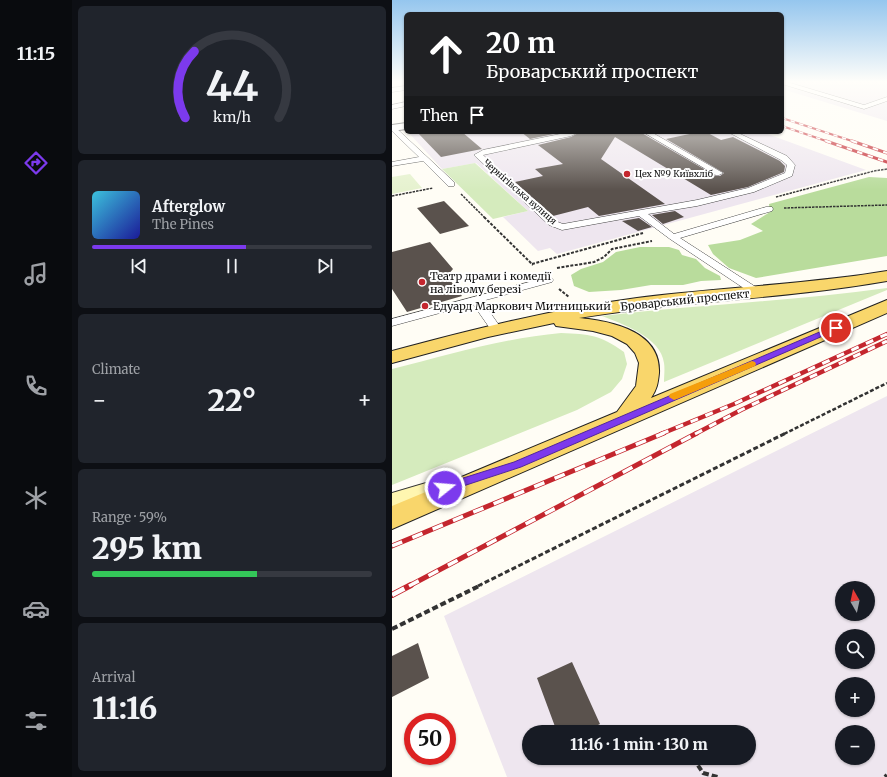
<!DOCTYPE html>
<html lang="en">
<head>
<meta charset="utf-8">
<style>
	:root { --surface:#171b24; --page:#20242c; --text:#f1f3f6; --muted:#9ea1a6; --line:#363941; --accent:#7c3aed }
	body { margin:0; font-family:Merriweather,serif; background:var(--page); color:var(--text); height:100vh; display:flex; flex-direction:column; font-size:15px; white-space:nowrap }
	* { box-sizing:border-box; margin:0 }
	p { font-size:13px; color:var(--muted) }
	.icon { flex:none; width:22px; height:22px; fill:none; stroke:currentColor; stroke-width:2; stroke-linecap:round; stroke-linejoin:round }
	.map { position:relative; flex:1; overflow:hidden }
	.sheet { display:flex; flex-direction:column; gap:6px; padding:6px; background:#0d0f14; width:320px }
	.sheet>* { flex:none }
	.guide { position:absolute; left:12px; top:12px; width:380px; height:122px; border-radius:6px; box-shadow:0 1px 3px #0004; background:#202124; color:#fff; overflow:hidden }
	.needle { width:26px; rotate:351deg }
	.buttons { position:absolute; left:443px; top:581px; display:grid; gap:8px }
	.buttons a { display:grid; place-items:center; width:40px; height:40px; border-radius:50%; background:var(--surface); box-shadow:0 1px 3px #0004; font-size:20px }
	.speed { position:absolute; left:12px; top:713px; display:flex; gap:8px; font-size:20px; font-weight:700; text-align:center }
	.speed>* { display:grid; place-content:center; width:52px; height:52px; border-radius:50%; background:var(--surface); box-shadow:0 1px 3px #0004; line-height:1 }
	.speed .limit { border:6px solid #d22; background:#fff; color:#111 }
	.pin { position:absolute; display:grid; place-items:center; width:34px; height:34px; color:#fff; margin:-17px; border:2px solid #fff; border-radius:50%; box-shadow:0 1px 4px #0007 }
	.me { position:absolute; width:44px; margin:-22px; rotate:73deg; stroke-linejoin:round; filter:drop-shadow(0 0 3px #0008) }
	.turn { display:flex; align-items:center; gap:14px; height:84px; padding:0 16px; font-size:18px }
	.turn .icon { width:52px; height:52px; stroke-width:2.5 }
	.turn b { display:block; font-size:28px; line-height:34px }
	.then { display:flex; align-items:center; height:38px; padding:0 16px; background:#0003; gap:8px; font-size:15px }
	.big { font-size:30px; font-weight:800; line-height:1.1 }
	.sheet .tile { flex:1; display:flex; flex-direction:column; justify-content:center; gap:6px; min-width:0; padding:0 14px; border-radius:6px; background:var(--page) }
	.sheet .dial { align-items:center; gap:0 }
	.dial svg { height:104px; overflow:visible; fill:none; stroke:var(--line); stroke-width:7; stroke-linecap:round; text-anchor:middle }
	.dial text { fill:var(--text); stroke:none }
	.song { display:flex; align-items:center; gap:12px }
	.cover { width:48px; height:48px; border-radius:6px; background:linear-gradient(135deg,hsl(190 70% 55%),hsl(240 70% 35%)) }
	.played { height:4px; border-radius:2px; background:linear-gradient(90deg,var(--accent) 55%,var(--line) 55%) }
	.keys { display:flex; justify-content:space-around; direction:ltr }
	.heat { display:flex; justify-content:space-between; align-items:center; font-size:22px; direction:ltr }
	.charge { height:6px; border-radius:3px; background:linear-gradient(90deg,#34c759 59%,var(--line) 0) }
	.trip { position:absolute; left:130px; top:725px; width:234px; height:40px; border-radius:20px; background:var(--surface); box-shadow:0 1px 3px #0004; font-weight:800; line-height:40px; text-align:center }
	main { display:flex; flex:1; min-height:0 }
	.dock { display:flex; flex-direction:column; width:72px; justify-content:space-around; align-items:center; background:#090b0e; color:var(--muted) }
	.dock .icon { width:28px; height:28px }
	.dock .active { color:var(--accent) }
	.dock b { font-size:18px; color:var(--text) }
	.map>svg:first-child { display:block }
</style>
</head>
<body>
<main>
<nav class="dock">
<b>11:15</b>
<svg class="icon active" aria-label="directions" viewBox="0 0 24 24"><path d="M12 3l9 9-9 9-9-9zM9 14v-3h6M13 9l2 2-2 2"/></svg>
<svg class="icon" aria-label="music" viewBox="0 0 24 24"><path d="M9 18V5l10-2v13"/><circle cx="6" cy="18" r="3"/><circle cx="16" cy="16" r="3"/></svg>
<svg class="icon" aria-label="phone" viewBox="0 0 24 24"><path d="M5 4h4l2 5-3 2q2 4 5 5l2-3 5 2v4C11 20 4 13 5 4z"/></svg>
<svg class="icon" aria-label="climate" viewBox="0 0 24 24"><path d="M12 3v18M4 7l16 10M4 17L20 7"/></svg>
<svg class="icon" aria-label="car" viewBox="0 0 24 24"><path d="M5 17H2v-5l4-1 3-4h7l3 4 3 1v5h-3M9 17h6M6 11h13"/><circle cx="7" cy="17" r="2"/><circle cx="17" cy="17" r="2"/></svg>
<svg class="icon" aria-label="filters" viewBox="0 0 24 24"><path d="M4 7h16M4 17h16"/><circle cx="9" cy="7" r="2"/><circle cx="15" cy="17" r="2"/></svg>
</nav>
<section class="sheet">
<div class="tile dial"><svg viewBox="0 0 100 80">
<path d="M14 69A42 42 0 1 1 86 69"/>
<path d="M14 69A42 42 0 0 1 21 18" stroke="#7c3aed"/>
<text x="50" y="56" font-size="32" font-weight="700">44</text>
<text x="50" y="72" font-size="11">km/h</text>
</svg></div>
<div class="tile">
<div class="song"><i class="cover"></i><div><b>Afterglow</b><p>The Pines</p></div></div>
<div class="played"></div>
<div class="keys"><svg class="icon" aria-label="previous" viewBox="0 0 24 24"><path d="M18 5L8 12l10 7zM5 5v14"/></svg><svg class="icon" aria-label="pause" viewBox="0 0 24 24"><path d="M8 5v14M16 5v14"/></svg><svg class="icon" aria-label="next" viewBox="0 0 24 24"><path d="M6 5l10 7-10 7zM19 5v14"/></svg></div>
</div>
<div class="tile"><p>Climate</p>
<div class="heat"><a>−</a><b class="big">22°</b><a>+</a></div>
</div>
<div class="tile"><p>Range · 59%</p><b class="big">295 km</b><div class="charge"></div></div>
<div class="tile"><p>Arrival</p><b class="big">11:16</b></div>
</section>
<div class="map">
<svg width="495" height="777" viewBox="0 0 495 777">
	<rect width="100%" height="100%" fill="#fffdf5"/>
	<path fill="#eee6ef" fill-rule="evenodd" d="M 390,82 L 495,82 L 495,121 L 390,89 Z
		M 16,132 L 370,132 L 474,170 L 165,254 L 158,248 L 146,251 L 111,217 L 136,211 L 84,163 L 50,169 Z
		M 495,396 L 495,777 L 115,777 L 52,616 ZM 450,588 L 476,588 L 476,614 L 450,614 ZM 450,636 L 476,636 L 476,662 L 450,662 ZM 450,684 L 476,684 L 476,710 L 450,710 ZM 137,732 L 357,732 L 357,758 L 137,758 ZM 450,732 L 476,732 L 476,758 L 450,758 Z"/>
	<path fill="#d5ebbd" d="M 83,163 L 136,211 L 101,219 L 50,169 Z
		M 495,288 L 495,290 L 272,382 C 272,376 273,369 272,363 C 269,337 230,324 210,316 C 305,305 400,301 495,288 Z
		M 169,333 C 198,334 208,335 232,352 L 235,364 L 230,379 L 219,392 L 185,410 L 0,485 L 0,369 C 56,355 112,338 169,333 Z"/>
	<path fill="#b9dc9c" d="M 477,177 L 495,178 L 495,256 L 364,278 L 337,268 L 321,254 L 316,245 L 348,240 L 371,231 L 359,224 L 378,212 L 377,204 Z
		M 248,247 L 277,247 L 287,250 L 290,255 L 304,259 L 313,268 L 328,276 L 329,280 L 309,281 L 291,285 L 259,285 L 229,290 L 197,292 L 182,286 L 179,275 L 189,269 L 211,262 L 224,252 Z"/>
	<path fill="#e6f2cf" d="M 18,174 L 30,188 L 0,194 L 0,177 Z"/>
	<path fill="#5a524d" d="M 25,132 L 70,132 L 90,149 L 49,157 Z
		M 129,132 L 171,132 L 138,139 Z
		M 188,132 L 248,132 L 324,176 L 328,176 L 332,173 L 274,139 L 307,132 L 314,132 L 329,140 L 341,137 L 388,161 L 393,166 L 392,172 L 356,187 L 319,195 L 223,137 L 209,159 L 273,204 L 207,216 L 196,207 L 161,216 L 123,182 L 151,176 L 143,169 L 171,164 L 146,145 L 179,137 Z
		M 52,201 L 77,226 L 48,234 L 25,208 Z
		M 283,211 L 292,217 L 271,224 L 260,215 Z
		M 247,218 L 260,227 L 246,231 L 230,221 Z
		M 38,242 L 61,269 L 55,276 L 70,296 L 15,312 L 0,289 L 0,252 Z
		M 26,643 L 37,678 L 0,697 L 0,656 Z
		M 180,662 L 208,724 L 192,732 L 165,732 L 145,678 Z"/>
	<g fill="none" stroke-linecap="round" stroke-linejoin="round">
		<g stroke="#444" stroke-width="1">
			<path id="service" d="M 390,82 L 395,82 L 472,105 L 495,97 L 495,101 L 472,109 L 390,84 Z
				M 14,86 L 14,90 L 0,92 L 0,88 Z
				M 14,102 L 14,106 L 0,109 L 0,105 Z
				M 0,126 L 3,127 L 62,182 L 62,186 L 56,186 L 31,161 L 0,166 L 0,162 L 27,157 L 0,131 Z
				M 178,132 L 187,132 L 179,136 L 91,155 L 163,221 L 171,224 L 305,200 L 356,188 L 393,173 L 395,165 L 389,160 L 336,132 L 344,132 L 395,156 L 403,165 L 400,176 L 362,192 L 305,206 L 256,214 L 282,234 L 374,207 L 380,207 L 381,209 L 380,211 L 288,238 L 370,291 L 371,293 L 370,295 L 362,295 L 278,239 L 247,216 L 170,230 L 157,225 L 82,155 L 91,150 Z
				M 251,132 L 259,132 L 331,173 L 327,175 L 324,175 Z
				M 156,277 L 160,278 L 161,280 L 160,282 L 90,301 L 109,328 L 107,330 L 99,330 L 81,304 L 0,326 L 0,319 Z"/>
		</g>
		<g stroke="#444" stroke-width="2">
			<path id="minor" d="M 14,123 L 14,129 L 0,131 L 0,125 Z"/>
		</g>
		<g stroke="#333" stroke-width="2">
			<path id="secondary" d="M 51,478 L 60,481 L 64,488 L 60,495 L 0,513 L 0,493 Z"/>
		</g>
		<g stroke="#222" stroke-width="2">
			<path id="primary" d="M 495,271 L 495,281 C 393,299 289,301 187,318 C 219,321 269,331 267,373 C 266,383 265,389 259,398 L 495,300 L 495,313 L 0,529 L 0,506 L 225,412 L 244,386 L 247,363 L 243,353 L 235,344 L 220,336 L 201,331 L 164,326 L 162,323 L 96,337 L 0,363 L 0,351 C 81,329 162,309 245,298 C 329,287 412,285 495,271 Z"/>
		</g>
		<path stroke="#333" stroke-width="1.5" stroke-dasharray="2.5 1" stroke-linecap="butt" d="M 69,194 L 93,218
			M 0,196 L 41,188
			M 384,197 L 482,171 L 495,169
			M 392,208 L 495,205"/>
		<path stroke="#333" stroke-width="2" stroke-dasharray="3 1.5" stroke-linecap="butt" d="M 92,217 L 141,265
			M 140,264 L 251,233
			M 165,268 L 202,262 L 212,257 L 220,249 L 260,241
			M 167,289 L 177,297"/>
		<path stroke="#333" stroke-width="2.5" stroke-dasharray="4 2" stroke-linecap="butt" d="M 392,434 L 495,383"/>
		<path stroke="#333" stroke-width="3" stroke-dasharray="5 2.5" stroke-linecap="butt" d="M 86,586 L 394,433"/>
		<path stroke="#333" stroke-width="4" stroke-dasharray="6 3" stroke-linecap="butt" d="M 0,629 L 89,585
			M 301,758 L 311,773 L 326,777
			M 493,777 L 495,775"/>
		<use href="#service" fill="#fff" fill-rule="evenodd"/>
		<use href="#minor" fill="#fff" fill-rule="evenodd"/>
		<use href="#secondary" fill="#fff6b0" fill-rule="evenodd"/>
		<use href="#primary" fill="#f9d66b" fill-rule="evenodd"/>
		<g stroke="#c4262e" stroke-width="2">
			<path id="rail-far4" d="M 390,118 L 463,142
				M 390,126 L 437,142"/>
		</g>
		<g stroke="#c4262e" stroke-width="3">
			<path id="rail-far3" d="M 434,141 L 495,162
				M 460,141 L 495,153"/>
		</g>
		<g stroke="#c4262e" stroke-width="4.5">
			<path id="rail-far2" d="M 269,434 L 342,404 L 495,334
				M 303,434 L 349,410 L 495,341"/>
		</g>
		<g stroke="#c4262e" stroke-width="5">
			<path id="rail-far1" d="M 0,546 L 272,433
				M 17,586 L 305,433"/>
		</g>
		<g stroke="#c4262e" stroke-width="6">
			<path id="rail" d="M 0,595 L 19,585"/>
		</g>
		<use href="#rail-far4" stroke="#fff" stroke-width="1.5" stroke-dasharray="4.5" stroke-linecap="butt"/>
		<use href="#rail-far3" stroke="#fff" stroke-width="2" stroke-dasharray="5.5" stroke-linecap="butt"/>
		<use href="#rail-far2" stroke="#fff" stroke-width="3" stroke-dasharray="8" stroke-linecap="butt"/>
		<use href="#rail-far1" stroke="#fff" stroke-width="3.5" stroke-dasharray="11" stroke-linecap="butt"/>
		<use href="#rail" stroke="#fff" stroke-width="4.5" stroke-dasharray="14" stroke-linecap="butt"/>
	</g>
	<linearGradient id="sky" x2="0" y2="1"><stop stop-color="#95c6ee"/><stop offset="0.43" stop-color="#fffefa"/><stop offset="1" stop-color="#fffefa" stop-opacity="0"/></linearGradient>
	<rect width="495" height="190" fill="url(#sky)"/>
	<path fill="#7c3aed" stroke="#51269a" d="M 444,325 L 447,326 L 447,329 L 129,467 L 53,492 L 49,491 L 47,488 L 49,485 L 122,462 Z"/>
	<path fill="#f59e0b" d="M 360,361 L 363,362 L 364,364 L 363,366 L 285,399 L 282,400 L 277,397 L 278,394 Z"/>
	<g fill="#c4262e" stroke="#fff" stroke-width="1.5">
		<circle cx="235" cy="174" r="4"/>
		<circle cx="30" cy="282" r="4"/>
		<circle cx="33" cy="306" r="4"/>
	</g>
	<g text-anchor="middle" stroke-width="4" stroke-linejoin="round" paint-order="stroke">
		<g font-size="9" fill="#111" stroke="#fff" text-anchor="start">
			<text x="243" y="177">Цех №9 Київхліб</text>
		</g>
		<g font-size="9" fill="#111" stroke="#fff">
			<text transform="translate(128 192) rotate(41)" y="3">Чернігівська вулиця</text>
		</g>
		<g font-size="11" fill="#111" stroke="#fff" text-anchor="start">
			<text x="38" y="280">Театр драми і комедії<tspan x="38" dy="13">на лівому березі</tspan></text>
			<text x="41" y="310">Едуард Маркович Митницький</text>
		</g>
		<g font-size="11" fill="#111" stroke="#fff">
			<text transform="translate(293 300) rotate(-6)" y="4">Броварський проспект</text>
		</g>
	</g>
</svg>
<div class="buttons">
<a><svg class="needle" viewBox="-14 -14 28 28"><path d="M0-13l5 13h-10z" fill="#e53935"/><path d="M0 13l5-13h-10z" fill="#9ea1a6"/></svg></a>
<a><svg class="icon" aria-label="search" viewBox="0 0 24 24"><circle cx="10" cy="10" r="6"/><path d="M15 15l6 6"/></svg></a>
<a>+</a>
<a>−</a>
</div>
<div class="speed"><div class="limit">50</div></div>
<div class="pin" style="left:444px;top:328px;background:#d93025"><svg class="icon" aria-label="arrive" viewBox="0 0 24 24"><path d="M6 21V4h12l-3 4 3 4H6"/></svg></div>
<svg class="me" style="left:53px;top:488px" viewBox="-20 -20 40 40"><circle r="17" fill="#7c3aed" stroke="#fff" stroke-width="3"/><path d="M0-11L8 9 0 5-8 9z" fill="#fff"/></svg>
<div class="trip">11:16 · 1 min · 130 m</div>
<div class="guide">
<div class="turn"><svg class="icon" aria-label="ahead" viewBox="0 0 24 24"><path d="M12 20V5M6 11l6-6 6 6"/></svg><div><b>20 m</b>Броварський проспект</div></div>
<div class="then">Then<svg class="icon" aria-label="arrive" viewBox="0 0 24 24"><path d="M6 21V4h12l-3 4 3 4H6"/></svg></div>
</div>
</div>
</main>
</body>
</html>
